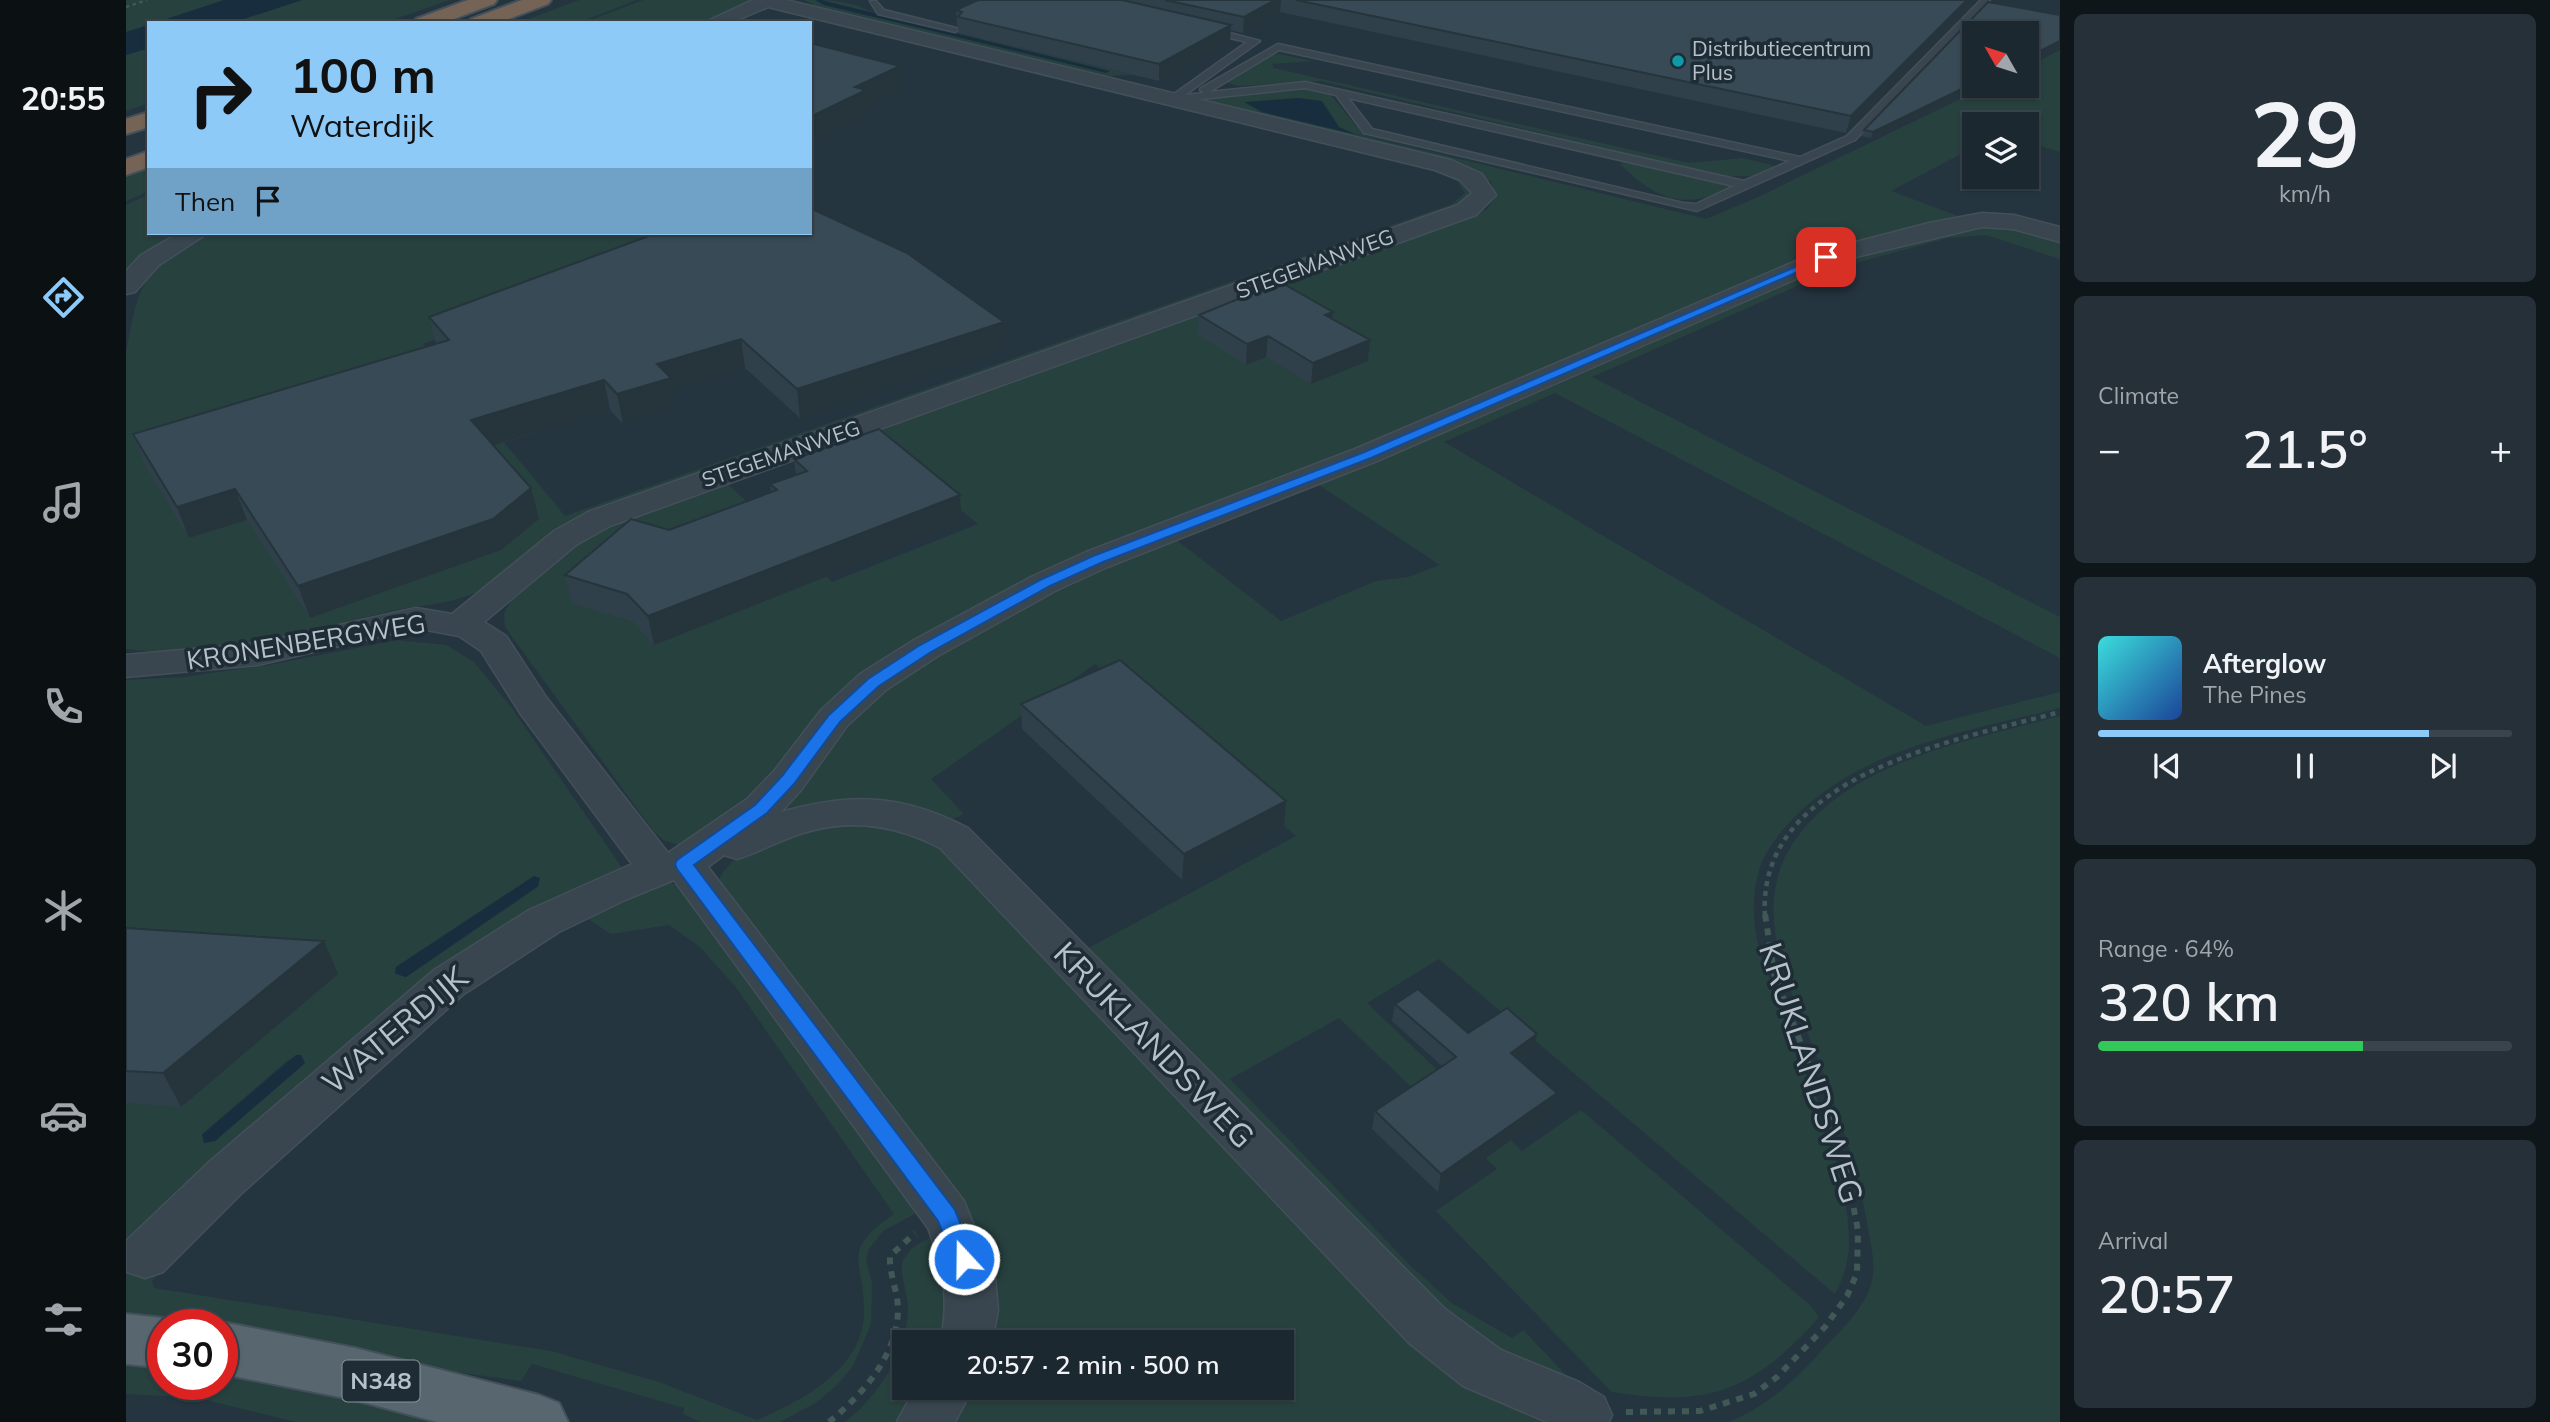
<!DOCTYPE html>
<html lang="en">
<head>
<meta charset="utf-8">
<style>
	:root { --surface:#1c2830; --page:#253038; --text:#f1f3f6; --muted:#a0a6ab; --line:#3a444c; --accent:#8dcaf8 }
	body { margin:0; font-family:Mulish,sans-serif; background:var(--page); color:var(--text); height:100vh; display:flex; flex-direction:column; font-size:26px; white-space:nowrap }
	* { box-sizing:border-box; margin:0 }
	p { font-size:23px; color:var(--muted) }
	.icon { flex:none; width:38px; height:38px; fill:none; stroke:currentColor; stroke-width:2; stroke-linecap:round; stroke-linejoin:round }
	.map { position:relative; flex:1; overflow:hidden }
	.side { display:flex; flex-direction:column; gap:14px; padding:14px; background:#0f161a; width:490px }
	.side>* { flex:none }
	.hud { position:absolute; left:21px; top:21px; width:665px; height:214px; border-radius:0px; box-shadow:0 2px 5px #0004,0 0 0 2px var(--line); background:#8dcaf8; color:#111; overflow:hidden }
	.needle { width:46px; rotate:309deg }
	.controls { position:absolute; left:1836px; top:21px; display:grid; gap:14px }
	.controls a { display:grid; place-items:center; width:77px; height:77px; border-radius:0px; background:var(--surface); box-shadow:0 2px 5px #0004,0 0 0 2px var(--line); font-size:35px }
	.speed { position:absolute; left:21px; top:1309px; display:flex; gap:14px; font-size:35px; font-weight:700; text-align:center }
	.speed>* { display:grid; place-content:center; width:91px; height:91px; border-radius:50%; background:var(--surface); box-shadow:0 2px 5px #0004,0 0 0 2px var(--line); line-height:1 }
	.speed .limit { border:10px solid #d22; background:#fff; color:#111 }
	.pin { position:absolute; display:grid; place-items:center; width:60px; height:60px; color:#fff; margin:-30px; border-radius:14px; box-shadow:0 4px 10px #0006 }
	.me { position:absolute; width:77px; margin:-38px; rotate:339deg; stroke-linejoin:round; filter:drop-shadow(0 0 5px #0008) }
	.turn { display:flex; align-items:center; gap:24px; height:147px; padding:0 28px; font-size:32px }
	.turn .icon { width:91px; height:91px; stroke-width:2.5 }
	.turn b { display:block; font-size:49px; line-height:60px }
	.then { display:flex; align-items:center; height:66px; padding:0 28px; background:#0003; gap:14px; font-size:26px }
	.big { font-size:52px; font-weight:600; line-height:1.1 }
	.side .card { flex:1; display:flex; flex-direction:column; justify-content:center; gap:10px; min-width:0; padding:0 24px; border-radius:10px; background:var(--page) }
	.side .dial { align-items:center; gap:0 }
	.dial b { font-size:91px; line-height:1 }
	.song { display:flex; align-items:center; gap:21px }
	.cover { width:84px; height:84px; border-radius:10px; background:linear-gradient(135deg,hsl(180 70% 55%),hsl(220 70% 35%)) }
	.played { height:7px; border-radius:4px; background:linear-gradient(90deg,var(--accent) 80%,var(--line) 80%) }
	.keys { display:flex; justify-content:space-around; direction:ltr }
	.heat { display:flex; justify-content:space-between; align-items:center; font-size:38px; direction:ltr }
	.charge { height:10px; border-radius:5px; background:linear-gradient(90deg,#34c759 64%,var(--line) 0) }
	.trip { position:absolute; left:766px; top:1330px; width:402px; height:70px; border-radius:0px; background:var(--surface); box-shadow:0 2px 5px #0004,0 0 0 2px var(--line); font-weight:600; line-height:70px; text-align:center }
	main { display:flex; flex:1; min-height:0 }
	.dock { display:flex; flex-direction:column; width:126px; justify-content:space-around; align-items:center; background:#0b1013; color:var(--muted) }
	.dock .icon { width:49px; height:49px }
	.dock .active { color:var(--accent) }
	.dock b { font-size:32px; color:var(--text) }
	.map>svg:first-child { display:block }
</style>
</head>
<body>
<main>
<nav class="dock">
<b>20:55</b>
<svg class="icon active" aria-label="directions" viewBox="0 0 24 24"><path d="M12 3l9 9-9 9-9-9zM9 14v-3h6M13 9l2 2-2 2"/></svg>
<svg class="icon" aria-label="music" viewBox="0 0 24 24"><path d="M9 18V5l10-2v13"/><circle cx="6" cy="18" r="3"/><circle cx="16" cy="16" r="3"/></svg>
<svg class="icon" aria-label="phone" viewBox="0 0 24 24"><path d="M5 4h4l2 5-3 2q2 4 5 5l2-3 5 2v4C11 20 4 13 5 4z"/></svg>
<svg class="icon" aria-label="climate" viewBox="0 0 24 24"><path d="M12 3v18M4 7l16 10M4 17L20 7"/></svg>
<svg class="icon" aria-label="car" viewBox="0 0 24 24"><path d="M5 17H2v-5l4-1 3-4h7l3 4 3 1v5h-3M9 17h6M6 11h13"/><circle cx="7" cy="17" r="2"/><circle cx="17" cy="17" r="2"/></svg>
<svg class="icon" aria-label="filters" viewBox="0 0 24 24"><path d="M4 7h16M4 17h16"/><circle cx="9" cy="7" r="2"/><circle cx="15" cy="17" r="2"/></svg>
</nav>
<div class="map">
<svg width="1934" height="1422" viewBox="0 0 1934 1422">
	<rect width="100%" height="100%" fill="#253540"/>
	<path fill="#27413f" fill-rule="evenodd" d="M 0,0 L 98,0 L 0,32 Z
		M 176,0 L 324,0 L 257,23 L 106,23 Z
		M 453,0 L 511,0 L 451,23 L 392,23 Z
		M 517,0 L 630,0 L 573,23 L 457,23 Z
		M 679,0 C 703,0 723,0 743,11 L 1007,75 L 983,76 L 997,80 L 994,82 L 690,8 L 692,7 Z
		M 23,48 L 23,103 L 0,111 L 0,55 Z
		M 1934,50 L 1934,152 L 1901,142 L 1900,124 L 1848,124 L 1848,147 L 1765,191 L 1840,219 L 1747,241 L 817,633 L 645,790 L 557,846 L 539,841 L 528,832 L 379,627 L 378,613 L 387,598 L 453,542 L 481,526 L 601,483 L 706,582 L 852,524 L 740,433 L 1351,214 L 1361,209 L 1370,196 L 1365,182 L 1336,165 L 1080,103 L 1087,98 L 1189,89 L 1205,95 L 1235,132 L 1241,136 L 1580,219 L 1628,199 L 1861,86 L 1900,86 L 1901,67 Z
		M 1153,54 L 1187,61 L 1146,64 L 1148,68 L 1563,163 L 1617,158 L 1653,167 L 1629,176 L 1598,176 L 1195,81 L 1111,86 L 1100,82 L 1143,56 Z
		M 957,82 L 1312,170 L 1330,176 L 1345,189 L 1345,194 L 1338,203 L 490,503 L 355,590 C 324,606 293,604 261,612 C 176,632 88,661 0,649 L 0,353 C 13,281 17,265 87,233 L 590,233 L 297,344 L 439,516 L 1326,204 L 1339,193 L 1331,181 L 1309,172 L 953,84 Z
		M 1497,162 L 1502,162 L 1607,187 C 1558,211 1531,200 1494,164 Z
		M 23,167 L 23,191 L 0,201 L 0,177 Z
		M 23,194 L 23,233 L 54,233 L 25,249 L 0,268 L 0,205 Z
		M 1858,223 L 1934,238 L 1934,259 L 1860,235 L 1822,238 L 1726,264 L 1680,282 L 1466,377 L 1934,617 L 1934,658 L 1429,393 L 1318,442 L 1800,726 L 1934,692 L 1934,708 C 1837,732 1723,750 1656,831 C 1645,844 1634,861 1631,878 C 1625,905 1628,930 1635,957 C 1666,1037 1723,1158 1723,1243 C 1723,1260 1717,1279 1709,1294 L 1313,959 L 1241,1003 L 1396,1151 L 1455,1110 L 1684,1305 L 1693,1317 C 1628,1390 1585,1408 1486,1392 L 1310,1211 L 1371,1169 L 1213,1018 L 1104,1079 L 1284,1265 L 1327,1304 L 1386,1338 L 1397,1330 L 1444,1379 L 1365,1356 L 957,951 L 1170,836 L 969,664 L 805,779 L 838,814 L 825,820 C 763,796 713,793 650,813 L 711,725 L 842,629 L 1048,538 L 1155,621 L 1250,581 L 1282,577 L 1314,565 L 1187,481 L 1677,269 Z
		M 271,640 L 320,645 L 348,662 L 385,707 L 499,872 L 379,935 L 293,996 L 61,1202 L 5,1257 L 26,1262 C 86,1199 149,1140 214,1083 C 296,1010 379,937 483,897 C 498,891 517,880 533,881 C 557,882 569,899 583,916 L 796,1210 L 757,1231 L 743,1249 L 740,1260 L 746,1283 L 745,1324 L 727,1366 L 711,1385 L 691,1402 L 654,1422 L 575,1422 L 557,1414 L 558,1408 L 406,1364 L 395,1381 L 215,1356 L 96,1333 L 96,1325 L 50,1325 L 0,1316 L 0,680 L 58,677 L 143,665 ZM 408,876 L 414,878 L 412,887 L 280,977 L 269,974 L 270,967 ZM 459,917 L 485,934 L 543,925 L 573,946 L 609,986 L 768,1214 C 713,1252 738,1258 738,1311 C 738,1369 677,1400 631,1420 L 533,1382 L 425,1351 L 28,1288 L 26,1281 C 121,1181 221,1075 332,995 C 373,965 416,942 459,917 ZM 175,1055 L 179,1063 L 89,1141 L 78,1143 L 76,1134 L 162,1060 Z
		M 1934,716 L 1934,1422 L 1602,1422 C 1642,1406 1670,1380 1698,1348 C 1715,1330 1737,1310 1745,1285 C 1751,1265 1744,1241 1741,1222 C 1732,1170 1714,1118 1696,1069 C 1669,997 1618,911 1670,839 C 1724,761 1849,739 1934,716 Z
		M 752,822 L 816,846 L 1437,1422 L 821,1422 L 840,1388 L 1157,1388 L 1157,1342 L 854,1342 L 858,1317 L 592,883 C 601,854 648,836 676,828 C 699,822 728,824 752,822 Z
		M 810,1234 L 826,1324 L 822,1342 L 779,1342 L 779,1388 L 803,1388 L 781,1422 L 719,1422 C 752,1397 781,1351 782,1309 C 782,1293 773,1275 777,1260 L 786,1248 Z
		M 0,1359 L 37,1361 L 37,1384 L 96,1384 L 96,1365 L 354,1422 L 170,1422 L 72,1398 L 0,1394 Z"/>
	<path fill="#182e3e" d="M 98,0 L 176,0 L 106,23 L 29,23 Z
		M 689,0 L 695,0 L 984,71 L 980,73 L 698,5 Z
		M 23,25 L 23,48 L 0,55 L 0,32 Z
		M 1173,98 L 1196,101 L 1213,127 L 1229,134 L 1551,211 L 1136,112 L 1118,102 Z
		M 408,876 L 414,878 L 412,886 L 280,977 L 269,973 L 270,967 Z
		M 170,1055 L 175,1055 L 179,1063 L 89,1141 L 78,1143 L 76,1135 Z"/>
	<g fill="none" stroke-linecap="round" stroke-linejoin="round">
		<g stroke="#435059" stroke-width="3">
			<path id="lane" d="M 1855,0 L 1864,0 L 1729,140 L 1571,211 L 1238,133 L 1210,95 L 1179,88 L 1046,102 L 1041,99 L 1121,42 L 1078,32 L 1076,30 L 1081,27 L 1134,41 L 1059,95 L 1078,93 L 1074,90 L 1075,88 L 1152,44 L 1674,157 L 1721,136 ZM 1153,50 L 1664,161 L 1618,181 L 1179,82 L 1083,92 ZM 1222,98 L 1608,186 L 1570,204 L 1557,203 L 1246,129 Z
				M 744,1 L 750,1 L 758,10 L 834,29 L 829,32 L 752,14 Z"/>
		</g>
		<g stroke="#435059" stroke-width="3">
			<path id="street" d="M 627,0 L 660,0 L 1325,160 L 1356,174 L 1370,195 L 1350,215 L 484,526 L 450,545 L 358,622 L 380,636 L 420,697 L 542,853 L 621,799 L 648,771 L 695,710 L 734,674 L 788,640 L 907,576 L 960,552 L 1229,449 L 1691,252 L 1803,223 L 1856,213 L 1888,215 L 1934,227 L 1934,242 L 1887,229 L 1856,227 L 1709,262 L 1251,461 L 984,566 L 931,590 L 812,656 L 760,690 L 721,726 L 676,789 L 655,812 C 726,792 776,794 842,828 L 1319,1309 L 1375,1350 L 1453,1382 L 1478,1397 L 1486,1415 L 1483,1422 L 1421,1422 L 1337,1386 L 1283,1343 L 814,848 C 770,825 725,818 677,833 C 654,840 634,852 611,859 L 598,855 L 582,867 L 838,1201 L 869,1278 L 872,1310 L 866,1342 L 814,1342 C 824,1302 817,1267 802,1228 L 548,880 L 499,900 L 433,932 L 338,994 L 116,1193 L 37,1272 L 19,1278 L 1,1272 L 1,1240 L 82,1163 L 308,970 L 403,910 L 506,864 L 394,713 L 355,651 L 333,636 L 290,628 L 132,665 L 0,677 L 0,655 L 132,643 L 290,608 L 326,614 L 428,531 L 462,512 L 1332,205 L 1346,193 L 1334,180 L 1309,170 L 642,7 L 604,23 L 577,23 Z
				M 53,233 L 82,233 L 33,265 L 9,292 L 0,294 L 0,271 L 15,255 Z
				M 789,1388 L 847,1388 L 829,1422 L 771,1422 Z"/>
		</g>
		<g stroke="#435059" stroke-width="4">
			<path id="primary" d="M 0,1314 L 37,1318 L 56,1325 L 37,1325 L 37,1368 L 0,1364 Z
				M 96,1322 L 229,1348 L 413,1395 L 433,1403 L 442,1422 L 311,1422 L 229,1400 L 96,1374 L 96,1325 L 90,1325 Z"/>
		</g>
		<g stroke="#44515a" stroke-width="4">
			<path id="highway" d="M 342,0 L 371,0 L 368,4 L 317,23 L 287,23 L 290,19 Z
				M 396,0 L 425,0 L 422,4 L 372,23 L 342,23 L 345,19 Z
				M 23,112 L 23,127 L 0,134 L 0,119 Z
				M 23,151 L 23,167 L 0,175 L 0,159 Z"/>
		</g>
		<path stroke="#405856" stroke-width="2.5" stroke-dasharray="3.5 3.5" stroke-linecap="butt" d="M 0,7 L 21,0"/>
		<path stroke="#405856" stroke-width="4.5" stroke-dasharray="5 5" stroke-linecap="butt" d="M 1639,916 C 1630,775 1831,740 1934,712"/>
		<path stroke="#405856" stroke-width="6" stroke-dasharray="7 7" stroke-linecap="butt" d="M 1500,1412 L 1574,1411 L 1628,1394 L 1651,1377 L 1699,1327 L 1721,1296 L 1731,1273 L 1732,1231 L 1718,1156 L 1648,973 L 1639,914
			M 703,1422 C 737,1394 771,1356 772,1310 C 772,1291 763,1275 764,1256 L 789,1233"/>
		<use href="#lane" fill="#39464f" fill-rule="evenodd"/>
		<use href="#street" fill="#39464f" fill-rule="evenodd"/>
		<use href="#primary" fill="#57666f" fill-rule="evenodd"/>
		<use href="#highway" fill="#756456" fill-rule="evenodd"/>
	</g>
	<path fill="#2f404a" d="M 852,0 L 1848,0 L 1846,5 L 1720,133 L 1154,12 L 1117,33 L 1104,30 L 1104,41 L 1033,81 L 833,33 L 832,26 L 831,25 L 830,10 Z
		M 1862,2 L 1934,15 L 1934,47 L 1900,63 L 1900,33 L 1848,33 L 1848,86 L 1854,86 L 1745,138 L 1736,136 L 1738,130 Z
		M 1207,312 L 1207,319 L 1244,340 L 1242,361 L 1185,384 L 1140,357 L 1120,365 L 1072,335 L 1073,315 Z
		M 303,317 L 878,322 L 879,350 L 674,418 L 619,368 L 547,390 L 550,407 L 497,424 L 484,410 L 367,446 L 405,488 L 413,519 L 375,550 L 184,618 L 121,520 L 63,538 L 19,465 L 7,434 L 310,344 Z
		M 668,459 L 836,523 L 528,645 L 507,622 L 446,603 L 439,575 L 543,530 L 645,493 L 644,484 L 670,475 Z
		M 895,704 L 1160,801 L 1158,826 L 1056,880 L 896,729 Z
		M 0,928 L 212,974 L 55,1107 L 0,1103 Z
		M 1269,1004 L 1342,1033 L 1411,1034 L 1407,1051 L 1394,1061 L 1431,1093 L 1427,1110 L 1312,1192 L 1246,1129 L 1249,1111 L 1316,1066 L 1266,1021 Z"/>
	<path fill="#26343c" d="M 1149,0 L 1155,0 L 1154,12 L 1117,33 L 1118,17 Z
		M 1841,0 L 1848,0 L 1846,5 L 1720,133 L 1725,116 Z
		M 1105,25 L 1104,41 L 1033,81 L 1033,64 Z
		M 1934,41 L 1934,47 L 1900,63 L 1900,58 Z
		M 774,66 L 775,90 L 741,107 L 742,115 L 684,143 L 684,117 L 729,87 Z
		M 1848,83 L 1848,86 L 1854,86 L 1745,138 L 1747,132 Z
		M 1207,312 L 1205,332 L 1199,315 Z
		M 878,322 L 879,350 L 674,418 L 671,389 Z
		M 1142,336 L 1140,357 L 1120,365 L 1121,344 Z
		M 615,339 L 619,368 L 547,390 L 550,407 L 497,424 L 491,394 L 531,364 Z
		M 1244,340 L 1242,361 L 1185,384 L 1187,363 Z
		M 478,380 L 484,410 L 352,450 L 345,420 Z
		M 405,488 L 413,519 L 375,550 L 184,618 L 172,586 Z
		M 109,489 L 121,520 L 63,538 L 51,507 Z
		M 834,495 L 836,523 L 528,645 L 522,616 Z
		M 1160,801 L 1158,826 L 1056,880 L 1058,854 Z
		M 198,941 L 212,974 L 55,1107 L 37,1073 Z
		M 1411,1034 L 1407,1051 L 1381,1070 L 1385,1053 Z
		M 1431,1093 L 1427,1110 L 1312,1192 L 1315,1174 Z"/>
	<path fill="#374a56" stroke="#26343c" stroke-width="2" d="M 852,0 L 996,0 L 1105,25 L 1033,64 L 832,17 L 836,12 L 830,10 Z
		M 1039,0 L 1149,0 L 1118,17 Z
		M 1170,0 L 1841,0 L 1725,116 Z
		M 1862,2 L 1934,15 L 1934,41 L 1900,58 L 1900,33 L 1848,33 L 1848,83 L 1747,132 L 1738,130 Z
		M 684,43 L 774,66 L 729,87 L 740,90 L 684,117 Z
		M 684,208 L 781,253 L 878,322 L 671,389 L 615,339 L 531,364 L 545,378 L 491,394 L 478,380 L 345,420 L 405,488 L 367,519 L 172,586 L 109,489 L 51,507 L 7,434 L 323,340 L 303,317 L 531,233 L 684,233 Z
		M 1154,282 L 1207,312 L 1199,315 L 1244,340 L 1187,363 L 1142,336 L 1121,344 L 1073,315 Z
		M 753,429 L 834,495 L 522,616 L 501,594 L 439,575 L 505,519 L 543,530 L 651,490 L 644,484 L 681,471 L 668,459 Z
		M 994,660 L 1160,801 L 1058,854 L 895,704 Z
		M 0,928 L 198,941 L 37,1073 L 0,1071 Z
		M 1292,989 L 1342,1033 L 1381,1008 L 1411,1034 L 1385,1053 L 1431,1093 L 1315,1174 L 1249,1111 L 1330,1057 L 1269,1004 Z"/>
	<path fill="#1a73e8" stroke="#114b97" stroke-width="2" d="M 1697,255 L 1706,257 L 1245,458 L 977,562 L 924,586 L 805,652 L 753,686 L 714,722 L 668,784 L 641,813 L 568,865 L 829,1210 L 849,1259 L 846,1266 L 838,1268 L 830,1266 L 812,1221 L 551,869 L 549,864 L 551,860 L 629,805 L 656,776 L 703,715 L 742,679 L 794,645 L 914,580 L 967,556 L 1236,453 Z"/>
	<circle fill="#0f9aa8" stroke="#1e2c35" stroke-width="2.5" cx="1552" cy="61" r="7"/>
	<g text-anchor="middle" stroke-width="7" stroke-linejoin="round" paint-order="stroke">
		<g font-size="21" fill="#b6c1ca" stroke="#1e2c35" text-anchor="start">
			<text x="1566" y="56">Distributiecentrum<tspan x="1566" dy="24">Plus</tspan></text>
		</g>
		<g font-size="21" fill="#b6c1ca" stroke="#1e2c35">
			<text transform="translate(1189 264) rotate(-20)" y="7">STEGEMANWEG</text>
			<text transform="translate(655 454) rotate(-19)" y="7">STEGEMANWEG</text>
		</g>
		<rect fill="#1e2c35" stroke="#88949d" stroke-width="2" x="216.5" y="1360.5" width="77" height="41" rx="5"/>
		<g font-size="24" font-weight="bold" fill="#b6c1ca">
			<text x="255" y="1389">N348</text>
		</g>
		<g font-size="26" fill="#b6c1ca" stroke="#1e2c35">
			<text transform="translate(180 642) rotate(-9)" y="9">KRONENBERGWEG</text>
		</g>
		<g font-size="32" fill="#b6c1ca" stroke="#1e2c35">
			<text transform="translate(269 1030) rotate(-40)" y="11">WATERDIJK</text>
			<text transform="translate(1028 1045) rotate(46)" y="11">KRUKLANDSWEG</text>
			<text transform="translate(1685 1073) rotate(72)" y="11">KRUKLANDSWEG</text>
		</g>
	</g>
</svg>
<div class="controls">
<a><svg class="needle" viewBox="-14 -14 28 28"><path d="M0-13l5 13h-10z" fill="#e53935"/><path d="M0 13l5-13h-10z" fill="#a0a6ab"/></svg></a>
<a><svg class="icon" aria-label="layers" viewBox="0 0 24 24"><path d="M12 4l9 5-9 5-9-5zM3 14l9 5 9-5"/></svg></a>
</div>
<div class="speed"><div class="limit">30</div></div>
<div class="pin" style="left:1700px;top:257px;background:#d93025"><svg class="icon" aria-label="arrive" viewBox="0 0 24 24"><path d="M6 21V4h12l-3 4 3 4H6"/></svg></div>
<svg class="me" style="left:838px;top:1259px" viewBox="-20 -20 40 40"><circle r="17" fill="#1a73e8" stroke="#fff" stroke-width="3"/><path d="M0-11L8 9 0 5-8 9z" fill="#fff"/></svg>
<div class="trip">20:57 · 2 min · 500 m</div>
<div class="hud">
<div class="turn"><svg class="icon" aria-label="right" viewBox="0 0 24 24"><path d="M7 20v-9h11M14 6l5 5-5 5"/></svg><div><b>100 m</b>Waterdijk</div></div>
<div class="then">Then<svg class="icon" aria-label="arrive" viewBox="0 0 24 24"><path d="M6 21V4h12l-3 4 3 4H6"/></svg></div>
</div>
</div>
<section class="side">
<div class="card dial"><b>29</b><p>km/h</p></div>
<div class="card"><p>Climate</p>
<div class="heat"><a>−</a><b class="big">21.5°</b><a>+</a></div>
</div>
<div class="card">
<div class="song"><i class="cover"></i><div><b>Afterglow</b><p>The Pines</p></div></div>
<div class="played"></div>
<div class="keys"><svg class="icon" aria-label="previous" viewBox="0 0 24 24"><path d="M18 5L8 12l10 7zM5 5v14"/></svg><svg class="icon" aria-label="pause" viewBox="0 0 24 24"><path d="M8 5v14M16 5v14"/></svg><svg class="icon" aria-label="next" viewBox="0 0 24 24"><path d="M6 5l10 7-10 7zM19 5v14"/></svg></div>
</div>
<div class="card"><p>Range · 64%</p><b class="big">320 km</b><div class="charge"></div></div>
<div class="card"><p>Arrival</p><b class="big">20:57</b></div>
</section>
</main>
</body>
</html>
